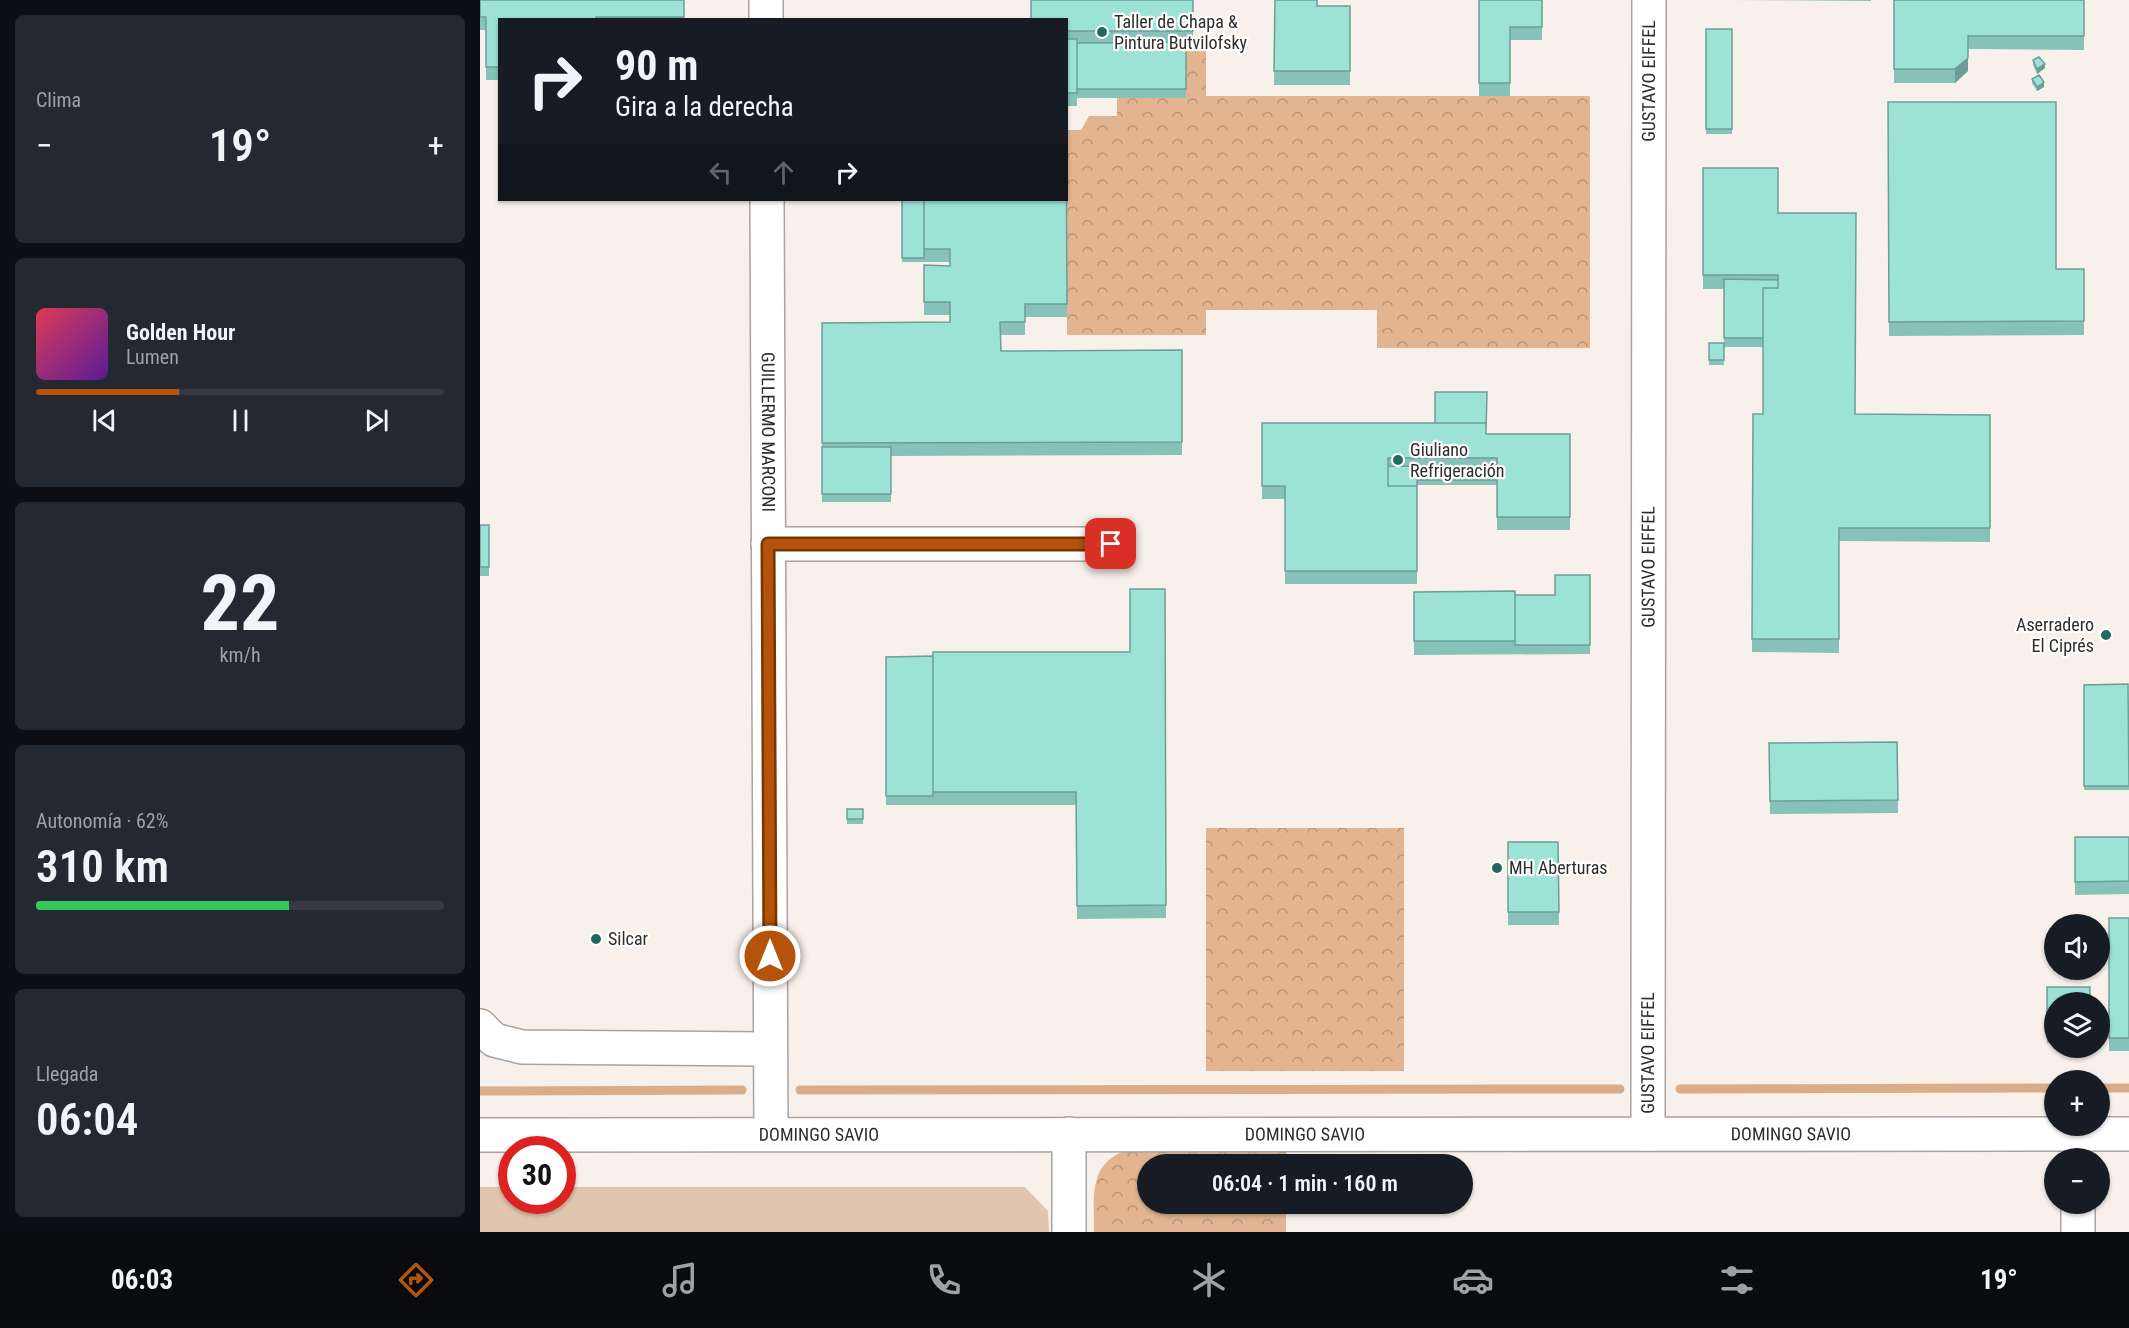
<!DOCTYPE html>
<html lang="es">
<head>
<meta charset="utf-8">
<style>
	:root { --surface:#171b24; --page:#242831; --text:#f1f3f6; --muted:#9ea1a6; --line:#363941; --accent:#b45309 }
	body { margin:0; font-family:"Roboto Condensed",sans-serif; background:var(--page); color:var(--text); height:100vh; display:flex; flex-direction:column; font-size:22px; white-space:nowrap }
	* { box-sizing:border-box; margin:0 }
	p { font-size:20px; color:var(--muted) }
	.icon { flex:none; width:33px; height:33px; fill:none; stroke:currentColor; stroke-width:2; stroke-linecap:round; stroke-linejoin:round }
	.map { position:relative; flex:1; overflow:hidden }
	.drawer { display:flex; flex-direction:column; gap:15px; padding:15px; background:#0d0f14; width:480px }
	.drawer>* { flex:none }
	.banner { position:absolute; left:18px; top:18px; width:570px; height:183px; border-radius:0px; box-shadow:0 2px 4px #0004; background:#171b24; color:var(--text); overflow:hidden }
	.fabs { position:absolute; left:1564px; top:914px; display:grid; gap:12px }
	.fabs a { display:grid; place-items:center; width:66px; height:66px; border-radius:50%; background:var(--surface); box-shadow:0 2px 4px #0004; font-size:30px }
	.speed { position:absolute; left:18px; top:1136px; display:flex; gap:12px; font-size:30px; font-weight:700; text-align:center }
	.speed>* { display:grid; place-content:center; width:78px; height:78px; border-radius:50%; background:var(--surface); box-shadow:0 2px 4px #0004; line-height:1 }
	.speed .limit { border:9px solid #d22; background:#fff; color:#111 }
	.pin { position:absolute; display:grid; place-items:center; width:51px; height:51px; color:#fff; margin:-26px; border-radius:12px; box-shadow:0 3px 9px #0006 }
	.me { position:absolute; width:66px; margin:-33px; rotate:0deg; stroke-linejoin:round; filter:drop-shadow(0 0 4px #0008) }
	.turn { display:flex; align-items:center; gap:21px; height:126px; padding:0 18px; font-size:27px }
	.turn .icon { width:78px; height:78px; stroke-width:2.5 }
	.turn b { display:block; font-size:42px; line-height:51px }
	.lanes { display:flex; align-items:center; height:57px; padding:0 18px; background:#0003; justify-content:center; gap:30px; direction:ltr }
	.lanes .off { opacity:.35 }
	.big { font-size:45px; font-weight:600; line-height:1.1 }
	.drawer .card { flex:1; display:flex; flex-direction:column; justify-content:center; gap:9px; min-width:0; padding:0 21px; border-radius:9px; background:var(--page) }
	.drawer .dial { align-items:center; gap:0 }
	.dial b { font-size:78px; line-height:1 }
	.song { display:flex; align-items:center; gap:18px }
	.cover { width:72px; height:72px; border-radius:9px; background:linear-gradient(135deg,hsl(350 70% 55%),hsl(270 70% 35%)) }
	.played { height:6px; border-radius:3px; background:linear-gradient(90deg,var(--accent) 35%,var(--line) 35%) }
	.keys { display:flex; justify-content:space-around; direction:ltr }
	.heat { display:flex; justify-content:space-between; align-items:center; font-size:33px; direction:ltr }
	.charge { height:9px; border-radius:4px; background:linear-gradient(90deg,#34c759 62%,var(--line) 0) }
	.trip { position:absolute; left:657px; top:1154px; width:336px; height:60px; border-radius:30px; background:var(--surface); box-shadow:0 2px 4px #0004; font-weight:600; line-height:60px; text-align:center }
	.menu { display:flex; height:96px; justify-content:space-around; align-items:center; background:#090b0e; color:var(--muted) }
	.menu .icon { width:42px; height:42px }
	.menu .on { color:var(--accent) }
	.menu b { font-size:27px; color:var(--text) }
	main { display:flex; flex:1; min-height:0 }
	.map>svg:first-child { display:block }
</style>
</head>
<body>
<main>
<section class="drawer">
<div class="card"><p>Clima</p>
<div class="heat"><a>−</a><b class="big">19°</b><a>+</a></div>
</div>
<div class="card">
<div class="song"><i class="cover"></i><div><b>Golden Hour</b><p>Lumen</p></div></div>
<div class="played"></div>
<div class="keys"><svg class="icon" aria-label="previous" viewBox="0 0 24 24"><path d="M18 5L8 12l10 7zM5 5v14"/></svg><svg class="icon" aria-label="pause" viewBox="0 0 24 24"><path d="M8 5v14M16 5v14"/></svg><svg class="icon" aria-label="next" viewBox="0 0 24 24"><path d="M6 5l10 7-10 7zM19 5v14"/></svg></div>
</div>
<div class="card dial"><b>22</b><p>km/h</p></div>
<div class="card"><p>Autonomía · 62%</p><b class="big">310 km</b><div class="charge"></div></div>
<div class="card"><p>Llegada</p><b class="big">06:04</b></div>
</section>
<div class="map">
<svg width="1649" height="1232" viewBox="0 0 1649 1232">
	<defs>
		<pattern id="forest-crowns" width="20" height="18" patternUnits="userSpaceOnUse" patternTransform="scale(1.5)"><rect width="20" height="18" fill="#e2b590"/><path d="M2 6a3 3 0 1 1 6 0M12 15a3 3 0 1 1 6 0" fill="none" stroke="#b89476"/></pattern>
	</defs>
	<rect width="100%" height="100%" fill="#f8f1eb"/>
	<path fill="#e1c5af" d="M 0,1187 L 31,1187 L 32,1200 L 82,1200 L 83,1187 L 545,1187 L 568,1211 L 569,1232 L 0,1232 Z"/>
	<path fill="url(#forest-crowns)" d="M 706,51 L 726,51 L 726,96 L 1110,96 L 1110,348 L 897,348 L 897,310 L 726,310 L 726,335 L 587,335 L 587,130 L 601,130 L 609,116 L 637,116 L 637,98 L 706,98 Z
		M 726,828 L 924,828 L 924,1071 L 726,1071 Z
		M 806,1148 L 806,1164 L 668,1164 L 668,1203 L 806,1203 L 806,1232 L 614,1232 C 614,1196 608,1161 650,1149 Z"/>
	<g fill="none" stroke-linecap="round" stroke-linejoin="round">
		<path stroke="#daad88" stroke-width="9" d="M 1620,1088 L 1649,1088
			M 1200,1089 L 1575,1088
			M 320,1090 L 1140,1089
			M 0,1091 L 262,1090"/>
		<g stroke="#aaa39e" stroke-width="36">
			<g id="minor">
				<path d="M 286,0 L 286,20"/>
				<path id="s1" d="M 287,200 L 291,1134"/>
				<path d="M 288,544 L 631,544"/>
				<path d="M 0,1026 L 14,1040 L 42,1047 L 290,1049"/>
				<path d="M 589,1134 L 589,1232"/>
				<path id="s2" d="M 1168,1134 L 1169,0"/>
				<path id="s3" d="M 0,1135 L 1649,1134"/>
				<path d="M 1598,1203 L 1598,1232"/>
			</g>
		</g>
		<use href="#minor" stroke="#fff" stroke-width="33"/>
	</g>
	<path fill="#86c2b9" d="M 0,0 L 204,0 L 204,20 L 20,20 L 20,80 L 6,80 L 6,30 L 0,30 Z
		M 713,0 L 713,45 L 706,45 L 706,98 L 597,98 L 597,106 L 587,106 L 587,317 L 545,317 L 545,335 L 521,335 L 521,351 L 702,350 L 702,455 L 411,456 L 411,502 L 342,502 L 342,323 L 470,322 L 470,315 L 444,315 L 444,265 L 470,266 L 470,262 L 422,262 L 422,200 L 586,200 L 586,20 Z
		M 795,0 L 837,6 L 870,6 L 870,85 L 794,85 Z
		M 999,0 L 1062,0 L 1062,40 L 1030,40 L 1030,96 L 999,96 Z
		M 1249,0 L 1391,0 L 1391,1 Z
		M 1414,0 L 1604,0 L 1604,50 L 1488,49 L 1488,71 L 1475,83 L 1414,83 Z
		M 1226,29 L 1252,29 L 1252,134 L 1226,134 Z
		M 1553,60 L 1565,68 L 1557,74 L 1553,65 Z
		M 1552,79 L 1564,87 L 1557,91 L 1552,83 Z
		M 1408,102 L 1576,269 L 1604,269 L 1604,335 L 1409,336 Z
		M 1223,168 L 1298,213 L 1375,414 L 1510,415 L 1510,542 L 1359,541 L 1359,653 L 1272,652 L 1273,414 L 1283,414 L 1283,347 L 1244,347 L 1244,365 L 1229,365 L 1229,343 L 1244,343 L 1244,289 L 1223,289 Z
		M 782,423 L 1007,434 L 1090,434 L 1090,530 L 1017,530 L 1017,485 L 937,485 L 937,584 L 805,584 L 805,499 L 782,499 Z
		M 0,525 L 9,525 L 9,576 L 0,576 Z
		M 1110,575 L 1110,654 L 934,655 L 934,592 L 1035,595 L 1075,595 Z
		M 685,589 L 686,918 L 597,919 L 596,805 L 406,805 L 406,657 L 650,652 Z
		M 1648,684 L 1649,790 L 1604,790 L 1604,685 Z
		M 1417,742 L 1418,813 L 1290,814 L 1289,743 Z
		M 367,809 L 383,809 L 383,824 L 367,824 Z
		M 1595,837 L 1649,837 L 1649,894 L 1595,895 Z
		M 1028,842 L 1078,842 L 1079,925 L 1028,925 Z
		M 1629,918 L 1649,918 L 1649,1051 L 1629,1051 Z
		M 1567,987 L 1575,1002 L 1575,1042 L 1567,1043 Z"/>
	<path fill="#6d9e96" d="M 1488,58 L 1488,71 L 1475,83 L 1475,69 Z
		M 1565,64 L 1565,68 L 1557,74 L 1557,69 Z
		M 1564,82 L 1564,87 L 1557,91 L 1557,87 Z"/>
	<path fill="#9ce2d7" stroke="#6d9e96" stroke-width="1.5" d="M 0,0 L 204,0 L 204,17 L 116,17 L 116,20 L 20,20 L 20,67 L 6,67 L 6,17 L 0,17 Z
		M 551,0 L 713,0 L 713,31 L 586,31 L 586,20 L 551,20 Z
		M 795,0 L 837,0 L 837,6 L 870,6 L 870,71 L 794,71 Z
		M 999,0 L 1062,0 L 1062,27 L 1030,27 L 1030,83 L 999,83 Z
		M 1414,0 L 1604,0 L 1604,36 L 1488,36 L 1488,58 L 1475,69 L 1414,69 Z
		M 1226,29 L 1252,29 L 1252,129 L 1226,129 Z
		M 586,39 L 597,39 L 597,93 L 586,93 Z
		M 706,42 L 706,89 L 597,89 L 597,43 Z
		M 1559,57 L 1565,64 L 1557,69 L 1553,60 Z
		M 1559,75 L 1564,82 L 1557,87 L 1552,79 Z
		M 1408,102 L 1576,102 L 1576,269 L 1604,269 L 1604,321 L 1409,322 Z
		M 586,103 L 587,304 L 545,304 L 545,322 L 520,322 L 521,351 L 702,350 L 702,442 L 342,443 L 342,323 L 470,322 L 470,302 L 444,302 L 444,265 L 470,266 L 470,249 L 444,249 L 444,200 L 586,200 Z
		M 1223,168 L 1298,168 L 1298,213 L 1376,213 L 1375,414 L 1510,415 L 1510,528 L 1359,528 L 1359,639 L 1272,639 L 1273,414 L 1283,414 L 1283,288 L 1298,288 L 1298,275 L 1223,275 Z
		M 422,200 L 444,200 L 444,258 L 422,258 Z
		M 1244,279 L 1298,280 L 1298,288 L 1283,288 L 1283,338 L 1244,338 Z
		M 1229,343 L 1244,343 L 1244,360 L 1229,360 Z
		M 955,392 L 1007,392 L 1006,432 L 1006,423 L 955,423 Z
		M 782,423 L 1006,423 L 1006,434 L 1090,434 L 1090,517 L 1017,517 L 1017,458 L 908,458 L 908,486 L 937,486 L 937,571 L 805,571 L 805,486 L 782,486 Z
		M 342,447 L 411,447 L 411,494 L 342,494 Z
		M 908,466 L 1017,467 L 1017,480 L 937,480 L 937,486 L 908,486 Z
		M 0,525 L 9,525 L 9,567 L 0,567 Z
		M 1075,575 L 1110,575 L 1110,645 L 1035,645 L 1035,595 L 1075,595 Z
		M 650,589 L 685,589 L 686,905 L 597,906 L 596,792 L 453,792 L 453,652 L 650,652 Z
		M 1035,591 L 1035,641 L 934,641 L 934,592 Z
		M 453,656 L 453,796 L 406,796 L 406,657 Z
		M 1648,684 L 1649,786 L 1604,786 L 1604,685 Z
		M 1417,742 L 1418,800 L 1290,801 L 1289,743 Z
		M 367,809 L 383,809 L 383,819 L 367,819 Z
		M 1595,837 L 1649,837 L 1649,881 L 1595,882 Z
		M 1028,842 L 1078,842 L 1079,912 L 1028,912 Z
		M 1629,918 L 1649,918 L 1649,1038 L 1629,1038 Z
		M 1567,987 L 1610,987 L 1610,1002 L 1575,1002 L 1575,1033 L 1567,1034 Z"/>
	<g fill="none" stroke-linecap="round" stroke-linejoin="round">
		<g stroke="#753606" stroke-width="15">
			<path id="route" d="M 290,956 L 288,544 L 631,544"/>
		</g>
		<use href="#route" stroke="#b45309" stroke-width="10"/>
	</g>
	<g fill="#216960" stroke="#fff" stroke-width="2">
		<circle cx="622" cy="32" r="6"/>
		<circle cx="918" cy="460" r="6"/>
		<circle cx="1626" cy="635" r="6"/>
		<circle cx="1017" cy="868" r="6"/>
		<circle cx="116" cy="939" r="6"/>
	</g>
	<g text-anchor="middle" stroke-width="4.5" stroke-linejoin="round" paint-order="stroke">
		<g font-size="18" fill="#2f2d2b" stroke="#fff" text-anchor="start">
			<text x="634" y="28">Taller de Chapa &amp;<tspan x="634" dy="21">Pintura Butvilofsky</tspan></text>
			<text x="930" y="456">Giuliano<tspan x="930" dy="21">Refrigeración</tspan></text>
			<text x="1614" y="631" text-anchor="end">Aserradero<tspan x="1614" dy="21">El Ciprés</tspan></text>
			<text x="1029" y="874">MH Aberturas</text>
			<text x="128" y="945">Silcar</text>
		</g>
		<g font-size="18" fill="#2f2d2b" stroke="#fff">
			<text dy="6" stroke="none"><textPath href="#s2" startOffset="1053">GUSTAVO EIFFEL</textPath></text>
			<text dy="6" stroke="none"><textPath href="#s1" startOffset="232">GUILLERMO MARCONI</textPath></text>
			<text dy="6" stroke="none"><textPath href="#s2" startOffset="567">GUSTAVO EIFFEL</textPath></text>
			<text dy="6" stroke="none"><textPath href="#s2" startOffset="81">GUSTAVO EIFFEL</textPath></text>
			<text dy="6" stroke="none"><textPath href="#s3" startOffset="339">DOMINGO SAVIO</textPath></text>
			<text dy="6" stroke="none"><textPath href="#s3" startOffset="825">DOMINGO SAVIO</textPath></text>
			<text dy="6" stroke="none"><textPath href="#s3" startOffset="1311">DOMINGO SAVIO</textPath></text>
		</g>
	</g>
</svg>
<div class="fabs">
<a><svg class="icon" aria-label="sound" viewBox="0 0 24 24"><path d="M4 9h4l5-4v14l-5-4H4zM17 9q2 3 0 6"/></svg></a>
<a><svg class="icon" aria-label="layers" viewBox="0 0 24 24"><path d="M12 4l9 5-9 5-9-5zM3 14l9 5 9-5"/></svg></a>
<a>+</a>
<a>−</a>
</div>
<div class="speed"><div class="limit">30</div></div>
<div class="pin" style="left:631px;top:544px;background:#d93025"><svg class="icon" aria-label="arrive" viewBox="0 0 24 24"><path d="M6 21V4h12l-3 4 3 4H6"/></svg></div>
<svg class="me" style="left:290px;top:956px" viewBox="-20 -20 40 40"><circle r="17" fill="#b45309" stroke="#fff" stroke-width="3"/><path d="M0-11L8 9 0 5-8 9z" fill="#fff"/></svg>
<div class="trip">06:04 · 1 min · 160 m</div>
<div class="banner">
<div class="turn"><svg class="icon" aria-label="right" viewBox="0 0 24 24"><path d="M7 20v-9h11M14 6l5 5-5 5"/></svg><div><b>90 m</b>Gira a la derecha</div></div>
<div class="lanes"><svg class="icon off" aria-label="left" viewBox="0 0 24 24"><path d="M17 20v-9H6M10 6l-5 5 5 5"/></svg><svg class="icon off" aria-label="ahead" viewBox="0 0 24 24"><path d="M12 20V5M6 11l6-6 6 6"/></svg><svg class="icon" aria-label="right" viewBox="0 0 24 24"><path d="M7 20v-9h11M14 6l5 5-5 5"/></svg></div>
</div>
</div>
</main>
<nav class="menu">
<b>06:03</b>
<svg class="icon on" aria-label="directions" viewBox="0 0 24 24"><path d="M12 3l9 9-9 9-9-9zM9 14v-3h6M13 9l2 2-2 2"/></svg>
<svg class="icon" aria-label="music" viewBox="0 0 24 24"><path d="M9 18V5l10-2v13"/><circle cx="6" cy="18" r="3"/><circle cx="16" cy="16" r="3"/></svg>
<svg class="icon" aria-label="phone" viewBox="0 0 24 24"><path d="M5 4h4l2 5-3 2q2 4 5 5l2-3 5 2v4C11 20 4 13 5 4z"/></svg>
<svg class="icon" aria-label="climate" viewBox="0 0 24 24"><path d="M12 3v18M4 7l16 10M4 17L20 7"/></svg>
<svg class="icon" aria-label="car" viewBox="0 0 24 24"><path d="M5 17H2v-5l4-1 3-4h7l3 4 3 1v5h-3M9 17h6M6 11h13"/><circle cx="7" cy="17" r="2"/><circle cx="17" cy="17" r="2"/></svg>
<svg class="icon" aria-label="filters" viewBox="0 0 24 24"><path d="M4 7h16M4 17h16"/><circle cx="9" cy="7" r="2"/><circle cx="15" cy="17" r="2"/></svg>
<b>19°</b>
</nav>
</body>
</html>
